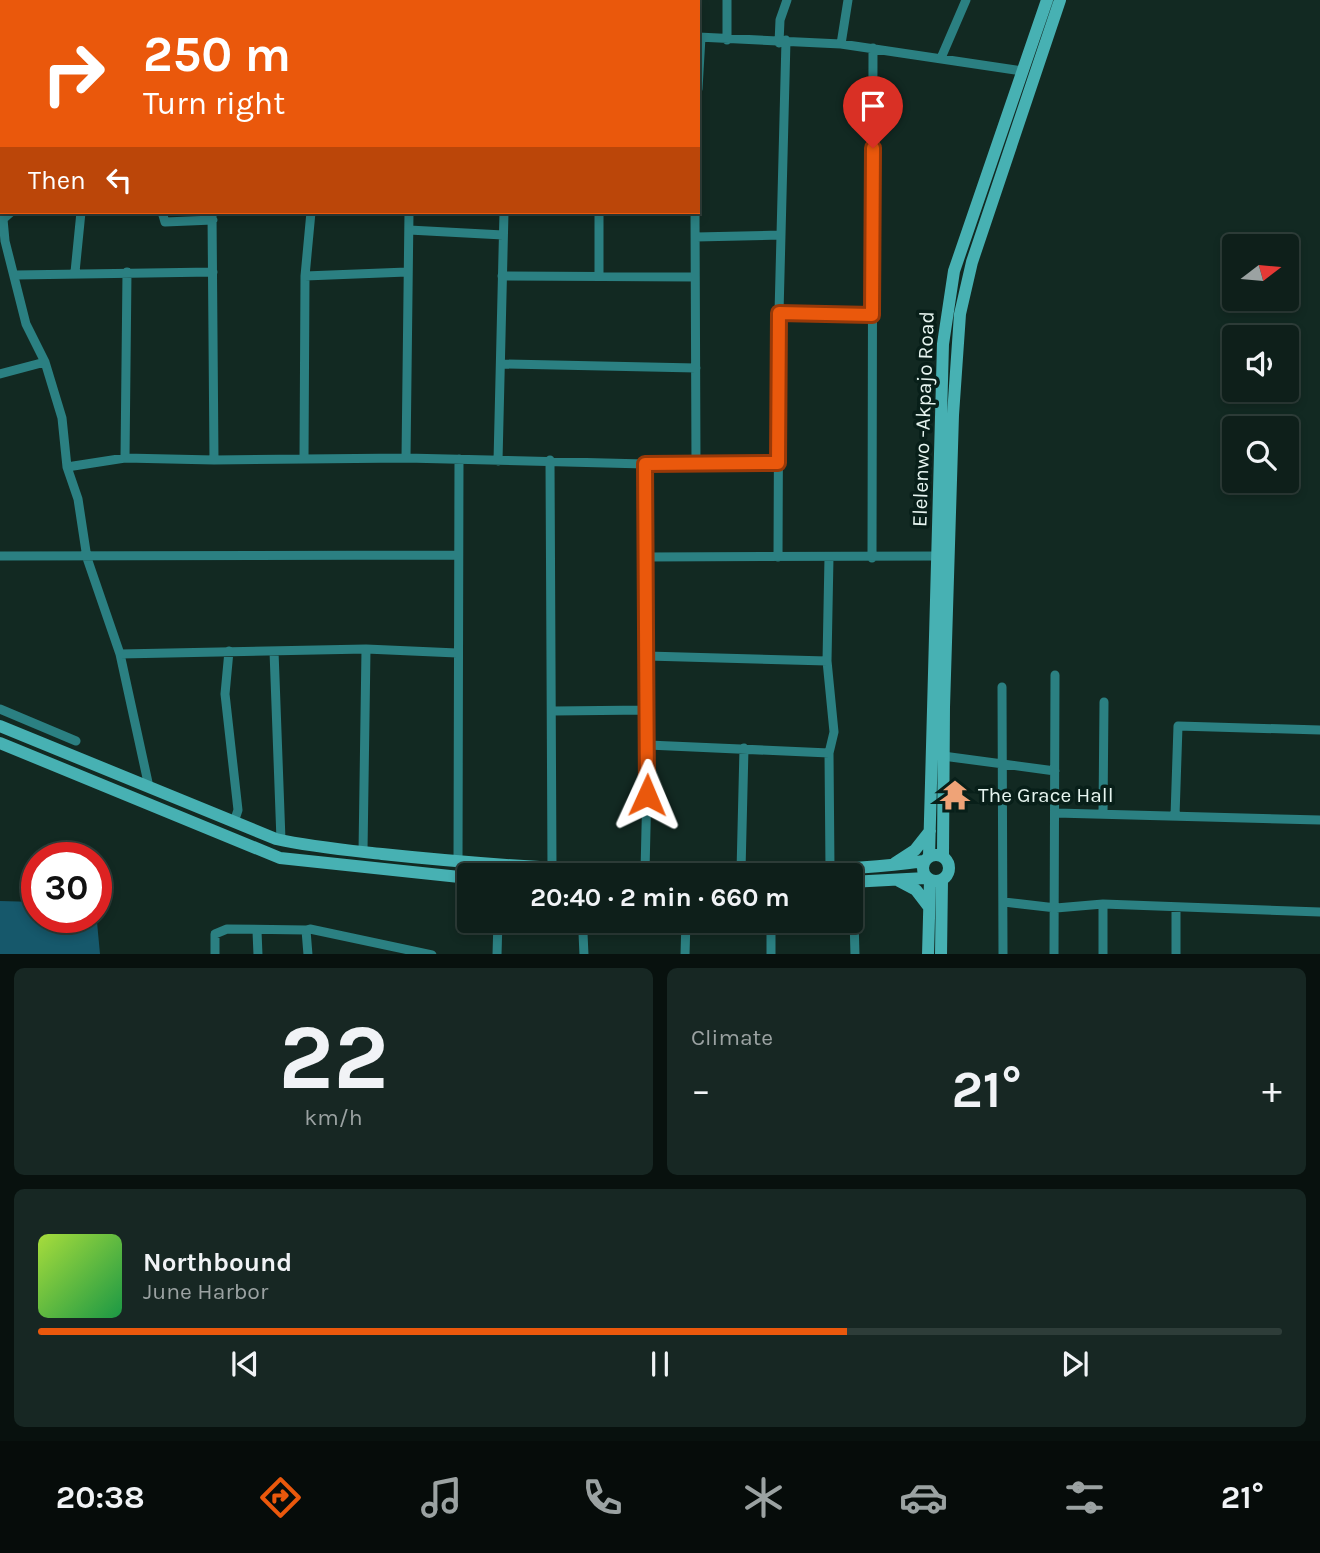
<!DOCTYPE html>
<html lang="en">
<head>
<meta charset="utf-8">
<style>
	:root { --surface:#0e1f1a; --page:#172723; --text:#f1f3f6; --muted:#9ba2a2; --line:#2e3d39; --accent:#ea580c }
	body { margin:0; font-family:Karla,sans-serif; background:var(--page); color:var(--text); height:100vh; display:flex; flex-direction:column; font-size:26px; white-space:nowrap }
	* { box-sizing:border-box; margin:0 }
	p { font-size:23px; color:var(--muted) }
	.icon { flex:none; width:38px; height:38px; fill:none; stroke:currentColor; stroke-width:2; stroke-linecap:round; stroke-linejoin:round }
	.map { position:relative; height:954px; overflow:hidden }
	.panel { display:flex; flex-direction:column; gap:14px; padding:14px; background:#08110e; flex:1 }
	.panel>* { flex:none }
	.guide { position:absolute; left:0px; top:0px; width:700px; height:214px; box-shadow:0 4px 10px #0003,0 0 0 2px var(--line); background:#ea580c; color:#fff; overflow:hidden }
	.needle { width:46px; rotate:74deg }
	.buttons { position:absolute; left:1222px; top:234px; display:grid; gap:14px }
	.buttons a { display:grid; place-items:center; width:77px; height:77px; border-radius:7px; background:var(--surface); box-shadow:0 4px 10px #0003,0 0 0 2px var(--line); font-size:35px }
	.speed { position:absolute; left:21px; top:842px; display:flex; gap:14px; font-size:35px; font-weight:700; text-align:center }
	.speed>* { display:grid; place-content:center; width:91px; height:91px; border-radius:50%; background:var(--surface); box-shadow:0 4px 10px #0003,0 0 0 2px var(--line); line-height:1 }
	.speed .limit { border:10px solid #d22; background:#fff; color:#111 }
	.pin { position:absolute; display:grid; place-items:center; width:60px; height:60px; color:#fff; margin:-72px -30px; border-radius:50% 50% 50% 0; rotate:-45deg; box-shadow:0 0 7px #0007 }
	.pin .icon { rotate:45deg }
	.me { position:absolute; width:77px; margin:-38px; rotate:1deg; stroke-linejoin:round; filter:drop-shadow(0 0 5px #0008) }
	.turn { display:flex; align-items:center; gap:24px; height:147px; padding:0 28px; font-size:32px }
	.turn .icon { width:91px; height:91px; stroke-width:2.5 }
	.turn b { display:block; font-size:49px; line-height:60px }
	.then { display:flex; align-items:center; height:66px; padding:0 28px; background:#0003; gap:14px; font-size:26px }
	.big { font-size:52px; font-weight:700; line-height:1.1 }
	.panel .card { flex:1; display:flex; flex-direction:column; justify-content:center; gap:10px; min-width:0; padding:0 24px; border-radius:10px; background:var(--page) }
	.panel .dial { align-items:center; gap:0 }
	.dial b { font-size:91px; line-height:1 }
	.song { display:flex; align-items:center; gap:21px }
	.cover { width:84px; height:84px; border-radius:10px; background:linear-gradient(135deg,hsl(80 70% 55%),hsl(140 70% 35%)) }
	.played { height:7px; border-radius:4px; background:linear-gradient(90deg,var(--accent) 65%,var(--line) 65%) }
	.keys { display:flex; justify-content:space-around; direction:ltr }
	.heat { display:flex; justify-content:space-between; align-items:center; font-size:38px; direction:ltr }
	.panel .tiles { flex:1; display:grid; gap:14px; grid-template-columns:1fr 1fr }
	.card:last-child { grid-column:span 2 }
	.trip { position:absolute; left:457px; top:863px; width:406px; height:70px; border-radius:7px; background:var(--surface); box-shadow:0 4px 10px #0003,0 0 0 2px var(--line); font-weight:700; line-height:70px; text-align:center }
	.dock { display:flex; height:112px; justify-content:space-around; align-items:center; background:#060c0a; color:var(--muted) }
	.dock .icon { width:49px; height:49px }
	.dock .current { color:var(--accent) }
	.dock b { font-size:32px; color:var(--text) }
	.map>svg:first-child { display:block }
</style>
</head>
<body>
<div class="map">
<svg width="1320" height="955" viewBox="0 0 1320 955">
	<rect width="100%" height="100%" fill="#122922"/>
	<path fill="#16586b" d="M 0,0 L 318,0 L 2,2 L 0,167 Z
		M 0,901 L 37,902 L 37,917 L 90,917 L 97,922 L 100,954 L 0,954 Z"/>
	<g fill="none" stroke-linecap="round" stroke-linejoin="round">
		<path stroke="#2b8082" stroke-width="9" d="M 375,0 L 376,2
			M 467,0 L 467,2
			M 654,0 L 655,2
			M 522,2 L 544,2
			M 554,2 L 554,0
			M 698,37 L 841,44 L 1022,71
			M 727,40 L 727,0
			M 779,43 L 780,20 L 787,0
			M 841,44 L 848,0
			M 941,58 L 966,0
			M 698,89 L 701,37
			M 11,212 L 3,219 L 5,241 L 26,324 L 45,362 L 62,418 L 67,467 L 78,499 L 87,558 L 120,654 L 149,787
			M 162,212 L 165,222 L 213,220
			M 212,212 L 214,460
			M 599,212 L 599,275
			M 695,212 L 696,463
			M 409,230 L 503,235
			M 696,237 L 780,235
			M 75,272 L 81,212
			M 16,275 L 213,272
			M 305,276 L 407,272
			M 502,276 L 695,277
			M 779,313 L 872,315
			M 502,364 L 696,368
			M 0,374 L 45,362
			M 125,458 L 127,272
			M 406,458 L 409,212
			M 304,459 L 305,276 L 311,212
			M 550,460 L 552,869
			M 498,461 L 504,212
			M 645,464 L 648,745 L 645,871
			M 67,467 L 125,458 L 214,460 L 406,458 L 645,464 L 778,463
			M 0,556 L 458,555
			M 647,557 L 937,556
			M 778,557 L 779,313 L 786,40
			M 829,557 L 827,661 L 834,732 L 829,753 L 830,869
			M 872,558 L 873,48
			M 229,651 L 225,694 L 238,810 L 234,822
			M 274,651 L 281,840
			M 120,654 L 366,649 L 457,653
			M 647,656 L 827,661
			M 1002,687 L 1003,955
			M 0,709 L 76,741
			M 554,711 L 647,710
			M 648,745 L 829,753
			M 943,756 L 1055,771
			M 1056,813 L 1320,820
			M 1103,814 L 1104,702
			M 1175,816 L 1178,726 L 1320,730
			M 363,852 L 366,649
			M 458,863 L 459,459
			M 741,871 L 744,748
			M 853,882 L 855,955
			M 1004,902 L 1056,908 L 1103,904 L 1320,912
			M 771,920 L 771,955
			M 257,931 L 258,955
			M 583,933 L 584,955
			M 215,955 L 215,934 L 227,929 L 306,930
			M 308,955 L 306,930 L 310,929 L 432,955
			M 497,955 L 498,920
			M 685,955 L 686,920
			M 1054,955 L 1055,675
			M 1103,955 L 1103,904
			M 1176,955 L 1176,907"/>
		<path stroke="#47b1b3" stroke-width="12" d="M 0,726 L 276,839 C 312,847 346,850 382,854 C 467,863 551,869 637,871 C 732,872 830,874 924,861
			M 0,743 L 280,858 L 469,878
			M923 868a13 13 0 1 1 26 0a13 13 0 1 1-26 0Z
			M 929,856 L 943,344 L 954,271 L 1047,0
			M 943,856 L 944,707 L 953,415 L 960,314 L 972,262 L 1060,0
			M 895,863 L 915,850 L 930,831
			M 899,881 L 916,890 L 929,907
			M 850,882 L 926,878
			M 928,955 L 930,880
			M 941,955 L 942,880"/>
	</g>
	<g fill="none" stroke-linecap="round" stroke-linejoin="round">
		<g stroke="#983908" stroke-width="18">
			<path id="route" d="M 647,795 L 645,464 L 778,463 L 779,313 L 872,315 L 873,148"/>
		</g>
		<use href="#route" stroke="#ea580c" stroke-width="12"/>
	</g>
	<defs>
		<g id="temple-bare" transform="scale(2.415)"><path d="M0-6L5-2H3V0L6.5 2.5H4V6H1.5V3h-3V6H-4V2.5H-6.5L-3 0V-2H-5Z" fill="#efa377" stroke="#081f19" stroke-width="2.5" paint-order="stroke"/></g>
	</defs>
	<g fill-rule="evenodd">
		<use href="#temple-bare" x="955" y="795"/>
	</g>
	<g text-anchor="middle" stroke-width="7" stroke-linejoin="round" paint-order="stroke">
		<g font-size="21" fill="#e7f5f0" stroke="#081f19">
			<text transform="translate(923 419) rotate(-88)" y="7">Elelenwo -Akpajo Road</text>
		</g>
		<g font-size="21" fill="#e7f5f0" stroke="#081f19" text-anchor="start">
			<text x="978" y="802">The Grace Hall</text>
		</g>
	</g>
</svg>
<div class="buttons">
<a><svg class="needle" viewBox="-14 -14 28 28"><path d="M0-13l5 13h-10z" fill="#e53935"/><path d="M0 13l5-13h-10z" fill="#9ba2a2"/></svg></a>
<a><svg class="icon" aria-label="sound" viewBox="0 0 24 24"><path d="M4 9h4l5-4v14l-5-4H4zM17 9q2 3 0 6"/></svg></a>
<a><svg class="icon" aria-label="search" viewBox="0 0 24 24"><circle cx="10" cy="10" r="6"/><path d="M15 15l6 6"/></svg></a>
</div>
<div class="speed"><div class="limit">30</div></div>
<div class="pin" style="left:873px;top:148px;background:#d93025"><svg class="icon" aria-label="arrive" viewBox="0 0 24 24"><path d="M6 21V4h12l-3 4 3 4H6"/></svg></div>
<svg class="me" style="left:647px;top:795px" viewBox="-20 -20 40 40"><path d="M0-17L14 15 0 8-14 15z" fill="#ea580c" stroke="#fff" stroke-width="4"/></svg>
<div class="trip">20:40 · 2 min · 660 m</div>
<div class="guide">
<div class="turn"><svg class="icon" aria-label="right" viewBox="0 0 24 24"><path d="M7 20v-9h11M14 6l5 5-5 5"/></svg><div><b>250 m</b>Turn right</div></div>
<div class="then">Then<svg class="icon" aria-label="left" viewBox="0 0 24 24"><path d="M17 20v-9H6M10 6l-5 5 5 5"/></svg></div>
</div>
</div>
<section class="panel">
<div class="tiles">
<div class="card dial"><b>22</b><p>km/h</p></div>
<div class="card"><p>Climate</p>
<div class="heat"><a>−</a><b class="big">21°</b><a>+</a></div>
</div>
<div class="card">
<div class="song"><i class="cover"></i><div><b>Northbound</b><p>June Harbor</p></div></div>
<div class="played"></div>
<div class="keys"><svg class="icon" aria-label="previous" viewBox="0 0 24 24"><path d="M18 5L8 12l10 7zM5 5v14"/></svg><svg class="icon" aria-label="pause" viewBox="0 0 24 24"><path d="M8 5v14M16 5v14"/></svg><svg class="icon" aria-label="next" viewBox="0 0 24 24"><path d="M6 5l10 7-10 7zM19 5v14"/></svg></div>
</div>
</div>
</section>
<nav class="dock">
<b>20:38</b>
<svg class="icon current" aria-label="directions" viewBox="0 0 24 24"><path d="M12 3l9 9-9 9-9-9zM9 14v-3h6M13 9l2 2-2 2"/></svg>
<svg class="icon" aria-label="music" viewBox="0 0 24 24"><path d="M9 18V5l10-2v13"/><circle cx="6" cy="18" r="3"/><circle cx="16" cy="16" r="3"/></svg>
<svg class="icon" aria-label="phone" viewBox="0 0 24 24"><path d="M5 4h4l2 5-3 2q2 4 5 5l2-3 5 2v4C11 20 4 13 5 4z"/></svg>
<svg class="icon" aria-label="climate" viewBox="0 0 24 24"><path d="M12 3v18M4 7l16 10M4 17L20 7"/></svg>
<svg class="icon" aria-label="car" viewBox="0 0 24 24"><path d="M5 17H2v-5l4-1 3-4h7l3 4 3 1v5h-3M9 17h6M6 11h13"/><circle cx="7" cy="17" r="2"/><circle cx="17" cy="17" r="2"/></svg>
<svg class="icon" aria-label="filters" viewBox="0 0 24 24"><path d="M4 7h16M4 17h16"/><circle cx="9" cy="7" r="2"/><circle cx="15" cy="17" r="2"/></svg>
<b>21°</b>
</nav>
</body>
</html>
